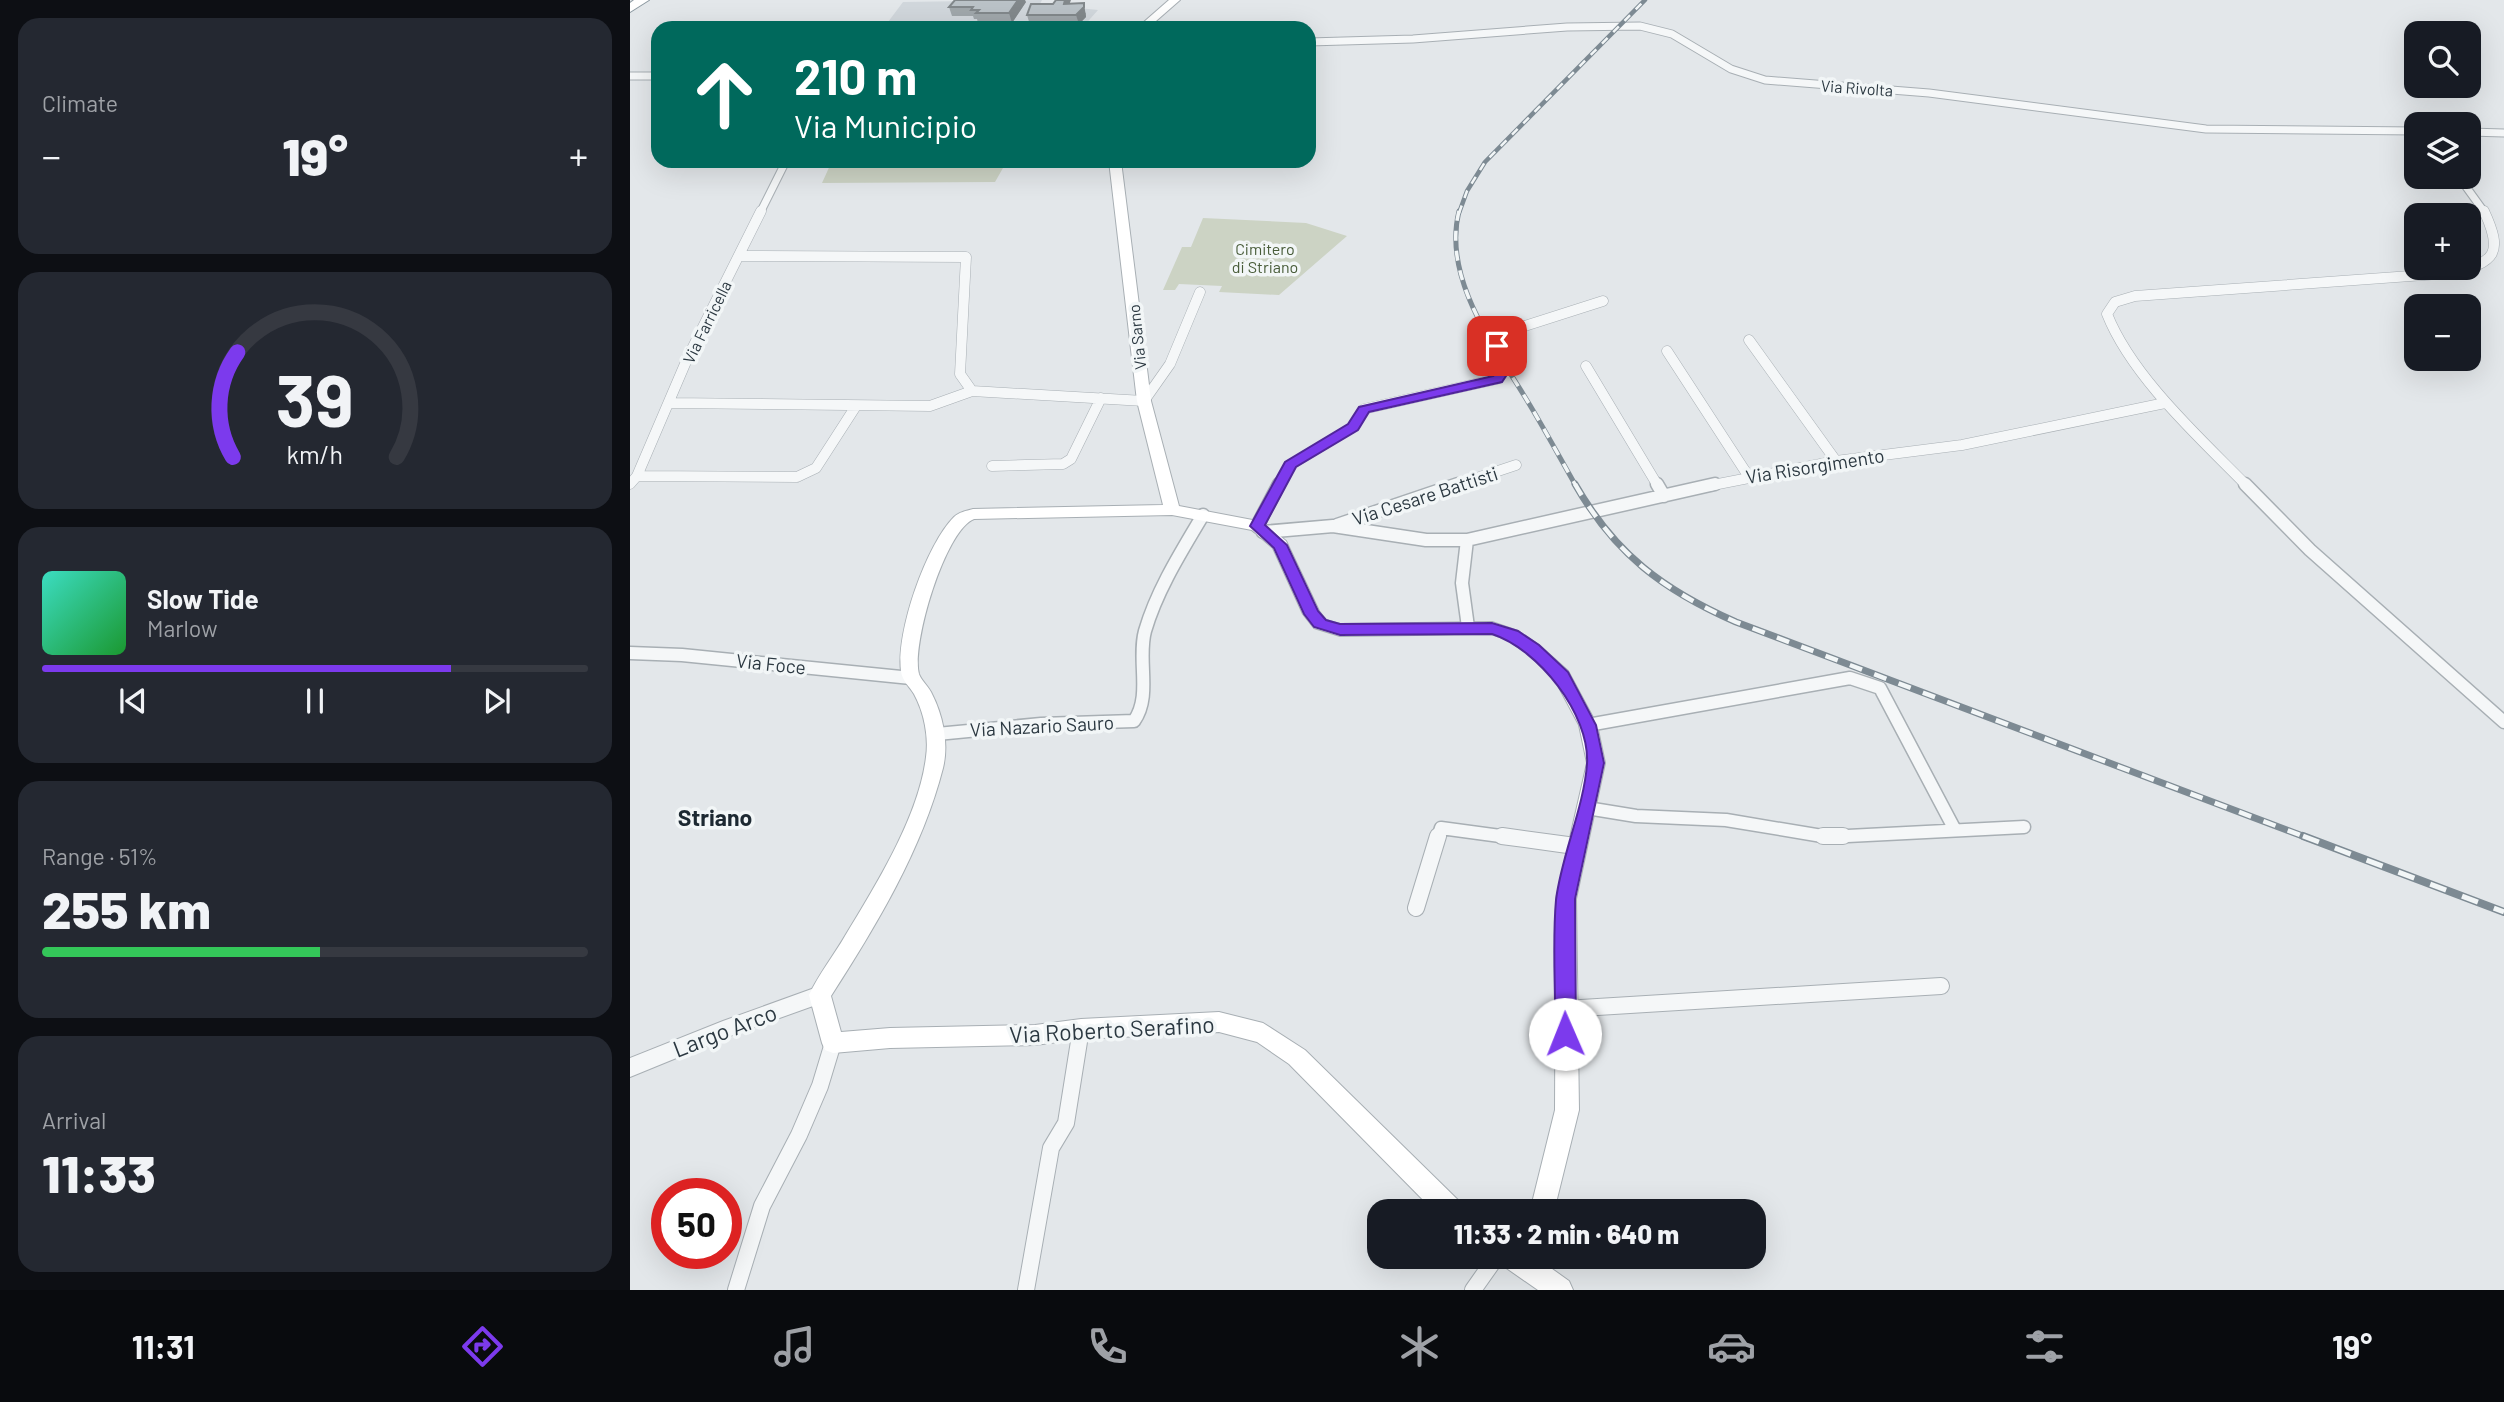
<!DOCTYPE html>
<html lang="en">
<head>
<meta charset="utf-8">
<style>
	:root { --surface:#171b24; --page:#242831; --text:#f1f3f6; --muted:#9ea1a6; --line:#363941; --accent:#7c3aed }
	body { margin:0; font-family:Barlow,sans-serif; background:var(--page); color:var(--text); height:100vh; display:flex; flex-direction:column; font-size:26px; white-space:nowrap }
	* { box-sizing:border-box; margin:0 }
	p { font-size:23px; color:var(--muted) }
	.icon { flex:none; width:38px; height:38px; fill:none; stroke:currentColor; stroke-width:2; stroke-linecap:round; stroke-linejoin:round }
	.map { position:relative; flex:1; overflow:hidden }
	.side { display:flex; flex-direction:column; gap:18px; padding:18px; background:#0d0f14; width:630px }
	.side>* { flex:none }
	.top-card { position:absolute; left:21px; top:21px; width:665px; height:147px; border-radius:21px; box-shadow:0 7px 28px #0002; background:#00695c; color:#fff; overflow:hidden }
	.controls { position:absolute; left:1774px; top:21px; display:grid; gap:14px }
	.controls a { display:grid; place-items:center; width:77px; height:77px; border-radius:14px; background:var(--surface); box-shadow:0 7px 28px #0002; font-size:35px }
	.speed { position:absolute; left:21px; top:1178px; display:flex; gap:14px; font-size:35px; font-weight:700; text-align:center }
	.speed>* { display:grid; place-content:center; width:91px; height:91px; border-radius:50%; background:var(--surface); box-shadow:0 7px 28px #0002; line-height:1 }
	.speed .limit { border:10px solid #d22; background:#fff; color:#111 }
	.pin { position:absolute; display:grid; place-items:center; width:60px; height:60px; color:#fff; margin:-30px; border-radius:14px; box-shadow:0 4px 10px #0006 }
	.me { position:absolute; width:77px; margin:-38px; rotate:359deg; stroke-linejoin:round; filter:drop-shadow(0 0 5px #0008) }
	.turn { display:flex; align-items:center; gap:24px; height:147px; padding:0 28px; font-size:32px }
	.turn .icon { width:91px; height:91px; stroke-width:2.5 }
	.turn b { display:block; font-size:49px; line-height:60px }
	.big { font-size:52px; font-weight:800; line-height:1.1 }
	.side .card { flex:1; display:flex; flex-direction:column; justify-content:center; gap:10px; min-width:0; padding:0 24px; border-radius:21px; background:var(--page) }
	.side .dial { align-items:center; gap:0 }
	.dial svg { height:182px; overflow:visible; fill:none; stroke:var(--line); stroke-width:7; stroke-linecap:round; text-anchor:middle }
	.dial text { fill:var(--text); stroke:none }
	.song { display:flex; align-items:center; gap:21px }
	.cover { width:84px; height:84px; border-radius:10px; background:linear-gradient(135deg,hsl(170 70% 55%),hsl(130 70% 35%)) }
	.played { height:7px; border-radius:4px; background:linear-gradient(90deg,var(--accent) 75%,var(--line) 75%) }
	.keys { display:flex; justify-content:space-around; direction:ltr }
	.heat { display:flex; justify-content:space-between; align-items:center; font-size:38px; direction:ltr }
	.charge { height:10px; border-radius:5px; background:linear-gradient(90deg,#34c759 51%,var(--line) 0) }
	.trip { position:absolute; left:737px; top:1199px; width:399px; height:70px; border-radius:21px; background:var(--surface); box-shadow:0 7px 28px #0002; font-weight:800; line-height:70px; text-align:center }
	.tabs { display:flex; height:112px; justify-content:space-around; align-items:center; background:#090b0e; color:var(--muted) }
	.tabs .icon { width:49px; height:49px }
	.tabs .active { color:var(--accent) }
	.tabs b { font-size:32px; color:var(--text) }
	main { display:flex; flex:1; min-height:0 }
	.map>svg:first-child { display:block }
</style>
</head>
<body>
<main>
<section class="side">
<div class="card"><p>Climate</p>
<div class="heat"><a>−</a><b class="big">19°</b><a>+</a></div>
</div>
<div class="card dial"><svg viewBox="0 0 100 80">
<path d="M14 69A42 42 0 1 1 86 69"/>
<path d="M14 69A42 42 0 0 1 16 23" stroke="#7c3aed"/>
<text x="50" y="56" font-size="32" font-weight="700">39</text>
<text x="50" y="72" font-size="11">km/h</text>
</svg></div>
<div class="card">
<div class="song"><i class="cover"></i><div><b>Slow Tide</b><p>Marlow</p></div></div>
<div class="played"></div>
<div class="keys"><svg class="icon" aria-label="previous" viewBox="0 0 24 24"><path d="M18 5L8 12l10 7zM5 5v14"/></svg><svg class="icon" aria-label="pause" viewBox="0 0 24 24"><path d="M8 5v14M16 5v14"/></svg><svg class="icon" aria-label="next" viewBox="0 0 24 24"><path d="M6 5l10 7-10 7zM19 5v14"/></svg></div>
</div>
<div class="card"><p>Range · 51%</p><b class="big">255 km</b><div class="charge"></div></div>
<div class="card"><p>Arrival</p><b class="big">11:33</b></div>
</section>
<div class="map">
<svg width="1874" height="1290" viewBox="0 0 1874 1290">
	<rect width="100%" height="100%" fill="#e3e7ea"/>
	<path fill="#d1d7dc" d="M 412,0 L 410,4 L 468,10 L 452,28 L 333,28 L 334,23 L 328,21 L 258,22 L 273,2 Z"/>
	<path fill="#ccd3c4" d="M 202,161 L 377,161 L 365,182 L 192,183 Z
		M 573,218 L 676,223 L 717,236 L 649,295 L 589,292 L 592,286 L 549,284 L 545,290 L 533,290 L 552,247 L 561,247 Z"/>
	<g fill="none" stroke-linecap="round" stroke-linejoin="round">
		<g stroke="#a8afb4" stroke-width="9">
			<path id="minor-far3" d="M 679,42 L 783,39 L 937,27 L 1010,26 L 1042,34 L 1101,69 L 1135,80 L 1299,93 L 1576,129 L 1787,131
				M 0,76 L 28,76
				M 1839,132 L 1874,133
				M 1829,177 L 1855,213
				M 130,213 L 156,161"/>
		</g>
		<g stroke="#a8afb4" stroke-width="11">
			<path id="minor-far2" d="M 109,256 L 336,257 L 330,374 L 342,391
				M 1119,340 L 1206,461
				M 1037,351 L 1119,477
				M 956,366 L 1028,486
				M 40,403 L 300,406 L 342,391 L 514,401 L 540,364 L 570,292
				M 362,466 L 433,464 L 441,459 L 471,398
				M 7,476 L 167,477 L 186,468 L 226,406
				M 0,484 L 7,476 L 58,357 L 131,211
				M 649,486 L 660,465 L 723,427 L 734,409 L 867,379 L 870,376 L 855,349 L 879,344 L 873,333 L 973,301
				M 823,486 L 886,465
				M 1078,486 L 1206,461 L 1332,445 L 1535,403
				M 1617,486 C 1570,438 1502,377 1477,314 L 1485,302 L 1505,296 L 1822,273 C 1865,262 1874,254 1854,211"/>
		</g>
		<g stroke="#a8afb4" stroke-width="15">
			<path id="minor-far1" d="M 1027,484 L 1034,496
				M 1615,484 L 1680,550 L 1874,722
				M 707,525 L 828,484
				M 627,526 L 649,484
				M 633,532 L 703,526 L 796,540 L 837,540 L 1085,484
				M 837,540 L 832,583 L 838,627
				M 0,653 L 52,655 L 281,678
				M 958,725 L 1220,678 L 1250,688 L 1325,830
				M 307,734 L 411,724 L 504,721 C 522,696 507,660 515,631 C 527,590 551,552 573,515
				M 957,808 L 1006,816 L 1096,820 L 1198,837 L 1394,827
				M 808,838 L 811,828 L 885,838"/>
		</g>
		<g stroke="#a8afb4" stroke-width="18">
			<path id="minor" d="M 872,836 L 945,846
				M 1193,836 L 1213,836
				M 786,908 L 808,836
				M 935,1009 L 1311,986
				M 106,1290 L 132,1206 L 169,1135 L 190,1086 L 203,1043
				M 396,1290 L 421,1148 L 436,1123 L 451,1029
				M 843,1290 L 867,1256"/>
		</g>
		<g stroke="#a8afb4" stroke-width="2">
			<path id="tertiary" d="M 190,986 L 197,989 L 200,995 L 197,1001 L 105,1034 L 0,1077 L 0,1058 L 93,1021 Z"/>
		</g>
		<g stroke="#a8afb4" stroke-width="2">
			<path id="secondary" d="M 539,0 L 550,0 L 518,28 L 507,28 Z
				M 479,161 L 491,161 L 521,401 L 549,506 L 633,522 L 656,541 L 689,611 L 696,620 L 710,624 L 862,622 L 888,631 L 909,645 L 938,671 L 967,725 L 975,763 L 946,899 L 949,1110 L 924,1211 L 900,1211 L 925,1110 L 926,899 L 957,763 L 949,725 L 925,680 L 897,653 L 876,639 L 861,634 L 710,636 L 684,628 L 673,614 L 643,548 L 622,530 L 542,515 L 344,519 C 315,530 281,645 289,674 C 291,680 298,686 301,692 C 313,715 319,743 313,768 C 292,850 246,926 201,996 L 211,1032 L 260,1028 L 405,1025 L 451,1019 L 589,1012 L 633,1023 L 675,1050 L 830,1202 L 833,1211 L 804,1211 L 659,1064 L 627,1042 L 589,1032 L 451,1039 L 405,1045 L 260,1048 L 203,1053 L 195,1050 L 192,1043 L 179,995 C 189,974 204,955 215,936 C 246,885 289,816 296,757 C 299,737 294,712 284,694 C 280,687 272,681 271,671 C 266,632 296,545 324,517 C 329,512 336,511 343,509 L 533,505 L 507,401 Z
				M 869,1256 L 904,1256 L 939,1281 L 943,1290 L 908,1290 L 872,1265 Z"/>
		</g>
		<g stroke="#8b98a0" stroke-width="2">
			<path id="motorway" d="M 4,0 L 19,0 L 0,12 L 0,3 Z"/>
		</g>
		<use href="#minor-far3" stroke="#f5f7f8" stroke-width="7"/>
		<use href="#minor-far2" stroke="#f5f7f8" stroke-width="10"/>
		<use href="#minor-far1" stroke="#f5f7f8" stroke-width="12"/>
		<use href="#minor" stroke="#f5f7f8" stroke-width="16"/>
		<use href="#tertiary" fill="#f5f7f8" fill-rule="evenodd"/>
		<use href="#secondary" fill="#fff" fill-rule="evenodd"/>
		<use href="#motorway" fill="#fff" fill-rule="evenodd"/>
		<g stroke="#7d8a93" stroke-width="4.5">
			<path id="rail-far3" d="M 829,213 L 837,191 L 855,162 L 1015,0"/>
		</g>
		<g stroke="#7d8a93" stroke-width="5">
			<path id="rail-far2" d="M 829,211 C 812,279 865,347 898,402 C 915,430 930,458 946,486"/>
		</g>
		<g stroke="#7d8a93" stroke-width="7">
			<path id="rail-far1" d="M 945,484 C 985,554 1033,590 1106,622 L 1678,838"/>
		</g>
		<g stroke="#7d8a93" stroke-width="8">
			<path id="rail" d="M 1673,836 L 1874,912"/>
		</g>
		<use href="#rail-far3" stroke="#f2f6f7" stroke-width="2.5" stroke-dasharray="8" stroke-linecap="butt"/>
		<use href="#rail-far2" stroke="#f2f6f7" stroke-width="3.5" stroke-dasharray="10" stroke-linecap="butt"/>
		<use href="#rail-far1" stroke="#f2f6f7" stroke-width="4.5" stroke-dasharray="13" stroke-linecap="butt"/>
		<use href="#rail" stroke="#f2f6f7" stroke-width="5" stroke-dasharray="17" stroke-linecap="butt"/>
	</g>
	<path fill="#a0a7ab" d="M 396,2 L 382,23 L 348,23 L 347,19 L 344,19 L 343,16 L 322,16 L 319,7 Z
		M 440,4 L 456,13 L 456,17 L 449,24 L 400,25 L 397,15 Z"/>
	<path fill="#82888b" d="M 388,0 L 395,0 L 396,2 L 382,23 L 379,13 Z
		M 435,0 L 441,0 L 436,13 L 434,4 Z
		M 454,3 L 456,17 L 449,24 L 446,15 Z"/>
	<path fill="#bac2c7" stroke="#82888b" stroke-width="2" d="M 325,0 L 388,0 L 379,13 L 346,13 L 349,10 L 341,10 L 343,7 L 319,7 Z
		M 426,0 L 435,0 L 434,4 L 454,3 L 454,7 L 446,15 L 397,15 L 401,4 L 423,4 Z"/>
	<path fill="#7c3aed" stroke="#51269a" stroke-width="2" d="M 867,342 L 873,346 L 862,351 L 876,376 L 872,382 L 739,412 L 728,430 L 666,467 L 635,525 L 657,545 L 688,611 L 696,620 L 710,624 L 862,623 L 888,631 L 909,645 L 938,672 L 966,725 L 974,763 L 945,899 L 946,1034 L 943,1041 L 935,1043 L 928,1041 L 925,1034 C 926,990 922,944 926,900 C 931,857 954,807 957,764 C 960,714 908,649 862,634 L 710,635 L 684,627 L 674,614 L 644,548 L 620,526 L 655,462 L 718,424 L 729,407 L 863,376 L 849,349 Z"/>
	<g text-anchor="middle" stroke-width="7" stroke-linejoin="round" paint-order="stroke">
		<g font-size="16" fill="#2b3841" stroke="#f2f6f7">
			<text transform="translate(1227 88) rotate(4)" y="6">Via Rivolta</text>
			<text transform="translate(77 322) rotate(-64)" y="6">Via Farricella</text>
			<text transform="translate(507 337) rotate(-96)" y="6">Via Sarno</text>
		</g>
		<g font-size="16" fill="#485c39" stroke="#f2f6f7">
			<text x="635" y="255">Cimitero<tspan x="635" dy="18">di Striano</tspan></text>
		</g>
		<g font-size="19" fill="#2b3841" stroke="#f2f6f7">
			<text transform="translate(1185 466) rotate(-9)" y="7">Via Risorgimento</text>
			<text transform="translate(795 496) rotate(-18)" y="7">Via Cesare Battisti</text>
			<text transform="translate(141 664) rotate(6)" y="7">Via Foce</text>
			<text transform="translate(412 726) rotate(-3)" y="7">Via Nazario Sauro</text>
		</g>
		<g font-size="23" font-weight="bold" fill="#1d2932" stroke="#f2f6f7">
			<text x="85" y="826">Striano</text>
		</g>
		<g font-size="23" fill="#2b3841" stroke="#f2f6f7">
			<text transform="translate(482 1030) rotate(-3)" y="8">Via Roberto Serafino</text>
			<text transform="translate(95 1031) rotate(-21)" y="8">Largo Arco</text>
		</g>
	</g>
</svg>
<div class="controls">
<a><svg class="icon" aria-label="search" viewBox="0 0 24 24"><circle cx="10" cy="10" r="6"/><path d="M15 15l6 6"/></svg></a>
<a><svg class="icon" aria-label="layers" viewBox="0 0 24 24"><path d="M12 4l9 5-9 5-9-5zM3 14l9 5 9-5"/></svg></a>
<a>+</a>
<a>−</a>
</div>
<div class="speed"><div class="limit">50</div></div>
<div class="pin" style="left:867px;top:346px;background:#d93025"><svg class="icon" aria-label="arrive" viewBox="0 0 24 24"><path d="M6 21V4h12l-3 4 3 4H6"/></svg></div>
<svg class="me" style="left:935px;top:1034px" viewBox="-20 -20 40 40"><circle r="19" fill="#fff"/><path d="M0-13L10 11 0 6-10 11z" fill="#7c3aed"/></svg>
<div class="trip">11:33 · 2 min · 640 m</div>
<div class="top-card">
<div class="turn"><svg class="icon" aria-label="ahead" viewBox="0 0 24 24"><path d="M12 20V5M6 11l6-6 6 6"/></svg><div><b>210 m</b>Via Municipio</div></div>
</div>
</div>
</main>
<nav class="tabs">
<b>11:31</b>
<svg class="icon active" aria-label="directions" viewBox="0 0 24 24"><path d="M12 3l9 9-9 9-9-9zM9 14v-3h6M13 9l2 2-2 2"/></svg>
<svg class="icon" aria-label="music" viewBox="0 0 24 24"><path d="M9 18V5l10-2v13"/><circle cx="6" cy="18" r="3"/><circle cx="16" cy="16" r="3"/></svg>
<svg class="icon" aria-label="phone" viewBox="0 0 24 24"><path d="M5 4h4l2 5-3 2q2 4 5 5l2-3 5 2v4C11 20 4 13 5 4z"/></svg>
<svg class="icon" aria-label="climate" viewBox="0 0 24 24"><path d="M12 3v18M4 7l16 10M4 17L20 7"/></svg>
<svg class="icon" aria-label="car" viewBox="0 0 24 24"><path d="M5 17H2v-5l4-1 3-4h7l3 4 3 1v5h-3M9 17h6M6 11h13"/><circle cx="7" cy="17" r="2"/><circle cx="17" cy="17" r="2"/></svg>
<svg class="icon" aria-label="filters" viewBox="0 0 24 24"><path d="M4 7h16M4 17h16"/><circle cx="9" cy="7" r="2"/><circle cx="15" cy="17" r="2"/></svg>
<b>19°</b>
</nav>
</body>
</html>
